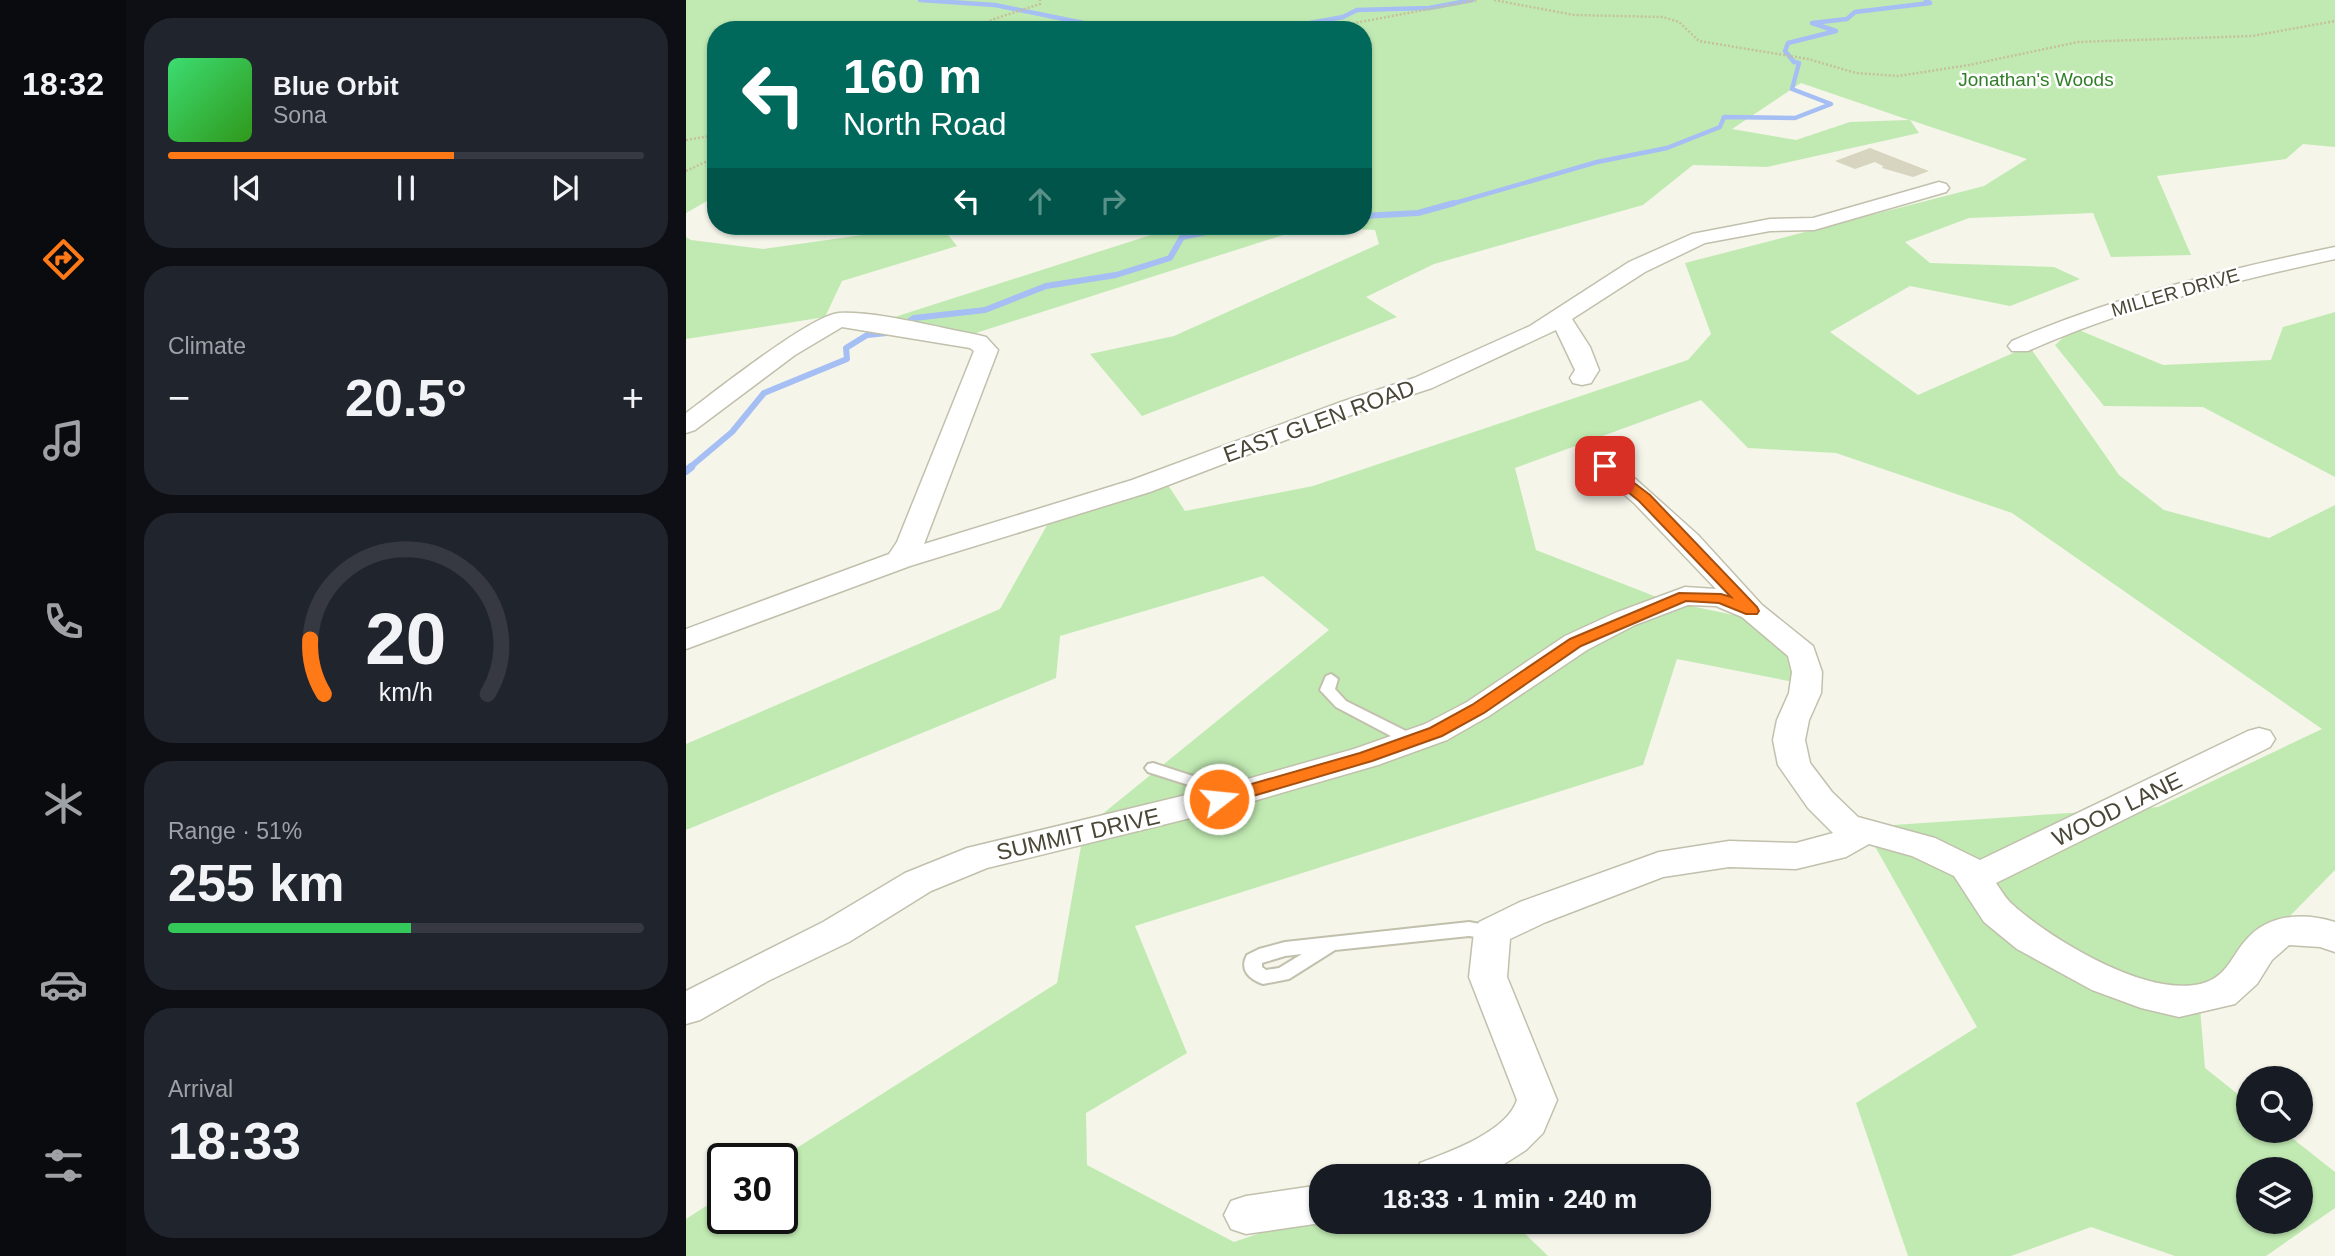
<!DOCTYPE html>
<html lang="en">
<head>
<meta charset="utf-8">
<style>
	:root { --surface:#171b24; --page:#20242c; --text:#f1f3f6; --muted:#9ea1a6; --line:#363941; --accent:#ff7917 }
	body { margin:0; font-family:Helvetica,sans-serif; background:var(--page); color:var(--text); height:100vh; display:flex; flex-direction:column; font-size:26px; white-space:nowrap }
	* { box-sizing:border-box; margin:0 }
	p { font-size:23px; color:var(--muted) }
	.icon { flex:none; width:38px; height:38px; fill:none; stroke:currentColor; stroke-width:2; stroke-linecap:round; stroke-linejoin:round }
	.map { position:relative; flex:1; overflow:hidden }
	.side { display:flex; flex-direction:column; gap:18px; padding:18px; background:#0d0f14; width:560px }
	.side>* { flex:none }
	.hud { position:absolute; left:21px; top:21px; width:665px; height:214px; border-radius:28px; box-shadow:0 2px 5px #0004; background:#00695c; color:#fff; overflow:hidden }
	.buttons { position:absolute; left:1550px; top:1066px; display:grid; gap:14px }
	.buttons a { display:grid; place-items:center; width:77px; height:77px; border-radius:50%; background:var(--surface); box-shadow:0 2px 5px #0004; font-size:35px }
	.speed { position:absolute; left:21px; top:1143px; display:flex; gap:14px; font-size:35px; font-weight:700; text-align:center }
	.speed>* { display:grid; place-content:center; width:91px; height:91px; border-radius:50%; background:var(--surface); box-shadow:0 2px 5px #0004; line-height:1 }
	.speed .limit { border:4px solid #111; border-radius:10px; background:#fff; color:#111 }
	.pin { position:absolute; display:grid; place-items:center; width:60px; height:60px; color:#fff; margin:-30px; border-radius:14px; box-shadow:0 4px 10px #0006 }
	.me { position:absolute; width:77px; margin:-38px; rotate:74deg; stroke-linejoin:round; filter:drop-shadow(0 0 5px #0008) }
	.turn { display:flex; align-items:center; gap:24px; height:147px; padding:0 21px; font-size:32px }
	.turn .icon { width:91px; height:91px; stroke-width:2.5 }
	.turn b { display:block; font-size:49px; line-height:60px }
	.lanes { display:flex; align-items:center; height:66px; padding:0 21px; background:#0003; justify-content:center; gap:35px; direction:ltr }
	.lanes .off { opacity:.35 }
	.big { font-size:52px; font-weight:600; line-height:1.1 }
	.side .card { flex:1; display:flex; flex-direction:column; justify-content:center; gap:10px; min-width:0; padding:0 24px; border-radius:28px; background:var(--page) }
	.side .dial { align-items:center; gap:0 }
	.dial svg { height:182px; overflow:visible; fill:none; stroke:var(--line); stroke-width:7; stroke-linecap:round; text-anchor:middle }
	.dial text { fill:var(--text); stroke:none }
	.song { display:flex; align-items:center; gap:21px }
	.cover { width:84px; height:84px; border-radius:10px; background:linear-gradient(135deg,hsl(140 70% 55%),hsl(110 70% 35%)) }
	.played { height:7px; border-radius:4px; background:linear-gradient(90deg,var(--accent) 60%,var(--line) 60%) }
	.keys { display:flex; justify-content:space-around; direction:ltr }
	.heat { display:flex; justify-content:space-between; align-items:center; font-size:38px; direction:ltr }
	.charge { height:10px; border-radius:5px; background:linear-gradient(90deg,#34c759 51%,var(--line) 0) }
	.trip { position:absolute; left:623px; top:1164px; width:402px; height:70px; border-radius:28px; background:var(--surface); box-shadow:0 2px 5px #0004; font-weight:600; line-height:70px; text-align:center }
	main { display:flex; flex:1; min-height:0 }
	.menu { display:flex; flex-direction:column; width:126px; justify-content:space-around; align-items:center; background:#090b0e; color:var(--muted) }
	.menu .icon { width:49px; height:49px }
	.menu .current { color:var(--accent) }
	.menu b { font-size:32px; color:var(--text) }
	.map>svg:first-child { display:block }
</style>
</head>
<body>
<main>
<nav class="menu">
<b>18:32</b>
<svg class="icon current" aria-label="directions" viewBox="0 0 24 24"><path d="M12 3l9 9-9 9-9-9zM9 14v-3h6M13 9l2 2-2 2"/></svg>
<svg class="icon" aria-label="music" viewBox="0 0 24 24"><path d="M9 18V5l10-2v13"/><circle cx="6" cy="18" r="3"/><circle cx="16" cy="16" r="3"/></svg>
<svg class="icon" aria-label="phone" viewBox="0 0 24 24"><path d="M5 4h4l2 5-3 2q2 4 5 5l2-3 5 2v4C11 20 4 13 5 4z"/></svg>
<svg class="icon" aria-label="climate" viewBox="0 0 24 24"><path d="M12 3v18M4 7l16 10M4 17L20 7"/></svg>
<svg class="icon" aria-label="car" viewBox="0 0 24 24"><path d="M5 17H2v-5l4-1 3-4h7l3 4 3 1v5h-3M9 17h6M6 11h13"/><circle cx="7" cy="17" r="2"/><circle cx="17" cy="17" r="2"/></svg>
<svg class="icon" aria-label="filters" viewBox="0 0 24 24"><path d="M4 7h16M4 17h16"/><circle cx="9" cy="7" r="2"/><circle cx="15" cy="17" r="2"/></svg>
</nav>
<section class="side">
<div class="card">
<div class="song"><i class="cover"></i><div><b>Blue Orbit</b><p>Sona</p></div></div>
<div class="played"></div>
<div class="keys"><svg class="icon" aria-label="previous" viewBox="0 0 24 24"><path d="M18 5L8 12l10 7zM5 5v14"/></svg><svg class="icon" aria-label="pause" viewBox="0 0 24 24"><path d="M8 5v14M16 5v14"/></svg><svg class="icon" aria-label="next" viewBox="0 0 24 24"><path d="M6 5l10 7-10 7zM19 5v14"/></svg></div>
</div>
<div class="card"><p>Climate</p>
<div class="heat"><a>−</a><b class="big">20.5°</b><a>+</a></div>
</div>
<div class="card dial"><svg viewBox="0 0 100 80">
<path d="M14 69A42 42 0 1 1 86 69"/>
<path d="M14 69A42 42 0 0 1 8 45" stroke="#ff7917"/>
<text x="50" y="56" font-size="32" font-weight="700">20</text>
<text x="50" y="72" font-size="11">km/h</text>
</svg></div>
<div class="card"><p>Range · 51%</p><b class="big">255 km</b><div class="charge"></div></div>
<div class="card"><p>Arrival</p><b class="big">18:33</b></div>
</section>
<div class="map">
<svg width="1649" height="1256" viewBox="0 0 1649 1256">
	<rect width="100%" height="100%" fill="#f5f5ea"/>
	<path fill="#c1eab2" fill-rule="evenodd" d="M 0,0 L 1649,0 L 1649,147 L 1617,144 L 1600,159 L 1471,176 L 1505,255 L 1425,257 L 1407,213 L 1283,218 L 1219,242 L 1244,263 L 1368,267 L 1394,279 L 1324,306 L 1224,286 L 1144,332 L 1232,395 L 1343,346 L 1433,475 L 1478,510 L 1583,538 L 1649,505 L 1649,870 L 1514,1008 L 1519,1068 L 1563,1103 L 1563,1130 L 1597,1131 L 1649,1172 L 1649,1208 L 1580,1256 L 1489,1256 L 1405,1227 L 1325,1256 L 1222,1256 L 1170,1103 L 1291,1027 L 1178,827 L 1472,807 L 1636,729 L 1326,513 L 1150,453 L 1062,448 L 1015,400 L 829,468 L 850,550 L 981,601 L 1086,623 L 1123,685 L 991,659 L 957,765 L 449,926 L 501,1053 L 400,1113 L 401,1165 L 548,1242 L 635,1212 L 635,1222 L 827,1222 L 862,1256 L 0,1256 L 0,1219 L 37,1195 L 37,1218 L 96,1218 L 95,1158 L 371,983 L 398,829 L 643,630 L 577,576 L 374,636 L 370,678 L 0,830 L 0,744 L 314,609 L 369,511 L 476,476 L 499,511 L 627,486 L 1002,360 L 1025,334 L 999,263 L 1298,186 L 1341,159 L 1224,120 L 1233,133 L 1081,167 L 1007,165 L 957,205 L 748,264 L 680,297 L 711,317 L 456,416 L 404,354 L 488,336 L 693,244 L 689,230 L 622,227 L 268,340 L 193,322 L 493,226 L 677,226 L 677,30 L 30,30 L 30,196 L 0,213 ZM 1115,83 L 1223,120 L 1164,122 L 1110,140 L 1046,129 ZM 1563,1169 L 1615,1169 L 1615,1222 L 1563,1222 Z
		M 241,226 L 255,226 L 271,246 L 156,281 L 139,317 L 0,339 L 0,237 L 5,240 L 77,249 Z
		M 1649,312 L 1649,477 L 1517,407 L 1418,406 L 1369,345 L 1388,328 L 1477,365 L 1585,360 L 1597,327 Z"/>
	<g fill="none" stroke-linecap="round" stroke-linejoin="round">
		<path stroke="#a5bef3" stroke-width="4.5" d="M 234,0 L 309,5 L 432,30
			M 486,30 L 511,30
			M 540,30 L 613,25 L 657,17 L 671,10 L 743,8 L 786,0
			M 762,205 L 911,162 L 981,148 L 1034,127 L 1038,117 L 1109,118 L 1145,104 L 1106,89 L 1113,63 L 1108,62 L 1099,51 L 1102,43 L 1150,31 L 1126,23 L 1161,19 L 1169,12 L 1244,3 L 1240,0"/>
		<path stroke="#a5bef3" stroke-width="6" d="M 677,216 L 732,213 L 768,203
			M 220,323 L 228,318 L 299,310 L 360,286 L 430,275 L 484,258 L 496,237 L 549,226
			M 2,469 L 46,432 L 78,393 L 161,359 L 160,348 L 181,335 L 201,333"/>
		<path stroke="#a5bef3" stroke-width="8" d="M 0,471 L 5,467"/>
	</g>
	<path fill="#d7d4bf" d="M 1184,148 L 1243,171 L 1227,177 L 1196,168 L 1197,166 L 1189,162 L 1169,169 L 1149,161 Z"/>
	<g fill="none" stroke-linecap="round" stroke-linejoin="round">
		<g stroke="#c1c0ac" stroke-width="4">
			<path id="service" d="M 645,674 L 652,679 L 649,689 L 660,701 L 730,736 L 733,740 L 730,744 L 720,744 L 650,707 L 634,690 L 640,676 Z
				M 467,763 L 516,779 L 554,783 L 560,784 L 562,788 L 560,792 L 554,793 L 515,789 L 462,772 L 459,768 L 462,764 Z
				M 783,922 L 812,927 L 815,932 L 812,937 L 806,939 L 783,936 L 649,950 L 603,979 L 577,984 C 563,979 553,970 561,955 L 573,949 L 599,942 ZM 616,954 L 593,968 L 580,970 L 576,967 L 576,963 L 599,956 Z"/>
		</g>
		<g stroke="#c1c0ac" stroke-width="3">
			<path id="minor" d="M 1253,182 L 1260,184 L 1263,188 L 1260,192 L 1128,230 L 1084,231 L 1019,243 L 959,272 L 886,319 L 904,347 L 913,370 L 905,383 L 896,385 L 887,383 L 884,378 L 889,370 L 870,330 L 746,388 L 673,412 L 464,492 L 224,566 L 0,649 L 0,629 L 203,554 L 211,542 L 288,351 L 284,348 L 156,327 L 109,355 L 9,430 L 0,433 L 0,413 C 27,393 125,315 153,313 C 191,311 253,328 292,335 L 300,337 L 312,350 L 238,544 L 446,480 L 655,402 L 728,378 L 844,326 L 943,262 L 1006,234 L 1084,219 L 1127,218 Z
				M 1649,247 L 1649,259 C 1543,282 1441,307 1342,351 L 1326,351 L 1322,346 L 1326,341 C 1430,296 1538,270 1649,247 Z
				M 907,446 L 916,449 L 1012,535 L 1076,605 L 1127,646 L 1136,672 L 1135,693 L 1123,720 L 1119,740 L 1124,763 L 1146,792 L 1172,817 L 1249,838 L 1294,860 L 1562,731 L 1573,728 L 1584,731 L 1589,739 L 1584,747 L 1310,883 C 1315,890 1320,899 1326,904 C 1364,939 1473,1006 1525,980 C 1542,972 1548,953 1560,940 C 1582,914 1618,912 1649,922 L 1649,952 L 1634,947 L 1603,945 L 1586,960 L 1571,984 L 1549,1004 L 1493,1017 L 1455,1008 L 1406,990 L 1331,949 L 1298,922 L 1268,876 L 1226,856 L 1183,844 L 1160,857 L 1110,869 L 1043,867 L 977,877 L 860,922 L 824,939 L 821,977 L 871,1100 L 857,1133 L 840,1150 L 815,1166 L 795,1176 L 728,1176 L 734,1163 C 763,1152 821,1132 831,1100 L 783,977 L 788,932 L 793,922 L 834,902 L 973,852 L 1043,841 L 1110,843 L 1147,833 L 1122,808 L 1092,765 L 1087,740 L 1091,720 L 1103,693 L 1106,672 L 1102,656 L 1056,617 L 1030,606 L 1002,605 L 949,625 L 901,650 L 803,716 L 761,740 L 692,765 L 533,811 L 301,868 L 245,891 L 163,942 L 82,981 L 14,1020 L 0,1024 L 0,991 L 137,922 L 219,873 L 281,848 L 533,787 L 668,749 L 739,724 L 781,702 L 879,636 L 929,613 L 999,587 L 1030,589 L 949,504 L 898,459 L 894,454 L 898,449 Z
				M 635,1185 L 635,1222 L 639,1222 L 635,1223 L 560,1234 L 545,1229 L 538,1215 L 545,1201 L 560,1196 Z"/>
		</g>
		<path stroke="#c4c09c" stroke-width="2.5" stroke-dasharray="2 2" stroke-linecap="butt" d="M 808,0 L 888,15 L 977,17 L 993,22 L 1013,41 L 1122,59 L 1170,73 L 1212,76 L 1283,65 L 1392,42 L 1566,36 L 1649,21
			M 286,30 L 308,19 L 354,4 L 354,0
			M 631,30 L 792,0
			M 0,140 L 30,135
			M 0,171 L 30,157"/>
		<use href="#service" fill="#fff" fill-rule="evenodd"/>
		<use href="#minor" fill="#fff" fill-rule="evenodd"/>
	</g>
	<path fill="#ff7917" stroke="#a64f0f" stroke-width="2" d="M 919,461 L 964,495 L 1071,607 L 1073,611 L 1071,614 L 1060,614 L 1033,603 L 1000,601 L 895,646 L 798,713 L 756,736 L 686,761 L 533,806 L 527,804 L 524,799 L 527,795 L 674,753 L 744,728 L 786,705 L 884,639 L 993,593 L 1035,594 L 1045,597 L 953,501 L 914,469 L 912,466 Z"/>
	<g text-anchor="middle" stroke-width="5" stroke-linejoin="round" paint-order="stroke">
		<g font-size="19" fill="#317e28" stroke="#fff">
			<text x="1350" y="86">Jonathan's Woods</text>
		</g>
		<g font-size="19" fill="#4a4737" stroke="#fff">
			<text transform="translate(1489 292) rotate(-16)" y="7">MILLER DRIVE</text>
		</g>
		<g font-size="23" fill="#4a4737" stroke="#fff">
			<text transform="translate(633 421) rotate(-20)" y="8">EAST GLEN ROAD</text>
			<text transform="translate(1431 809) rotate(-26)" y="8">WOOD LANE</text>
			<text transform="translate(392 834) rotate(-13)" y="8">SUMMIT DRIVE</text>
		</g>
	</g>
</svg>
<div class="buttons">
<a><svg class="icon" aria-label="search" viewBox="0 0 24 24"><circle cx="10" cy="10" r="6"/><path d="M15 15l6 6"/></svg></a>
<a><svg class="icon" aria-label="layers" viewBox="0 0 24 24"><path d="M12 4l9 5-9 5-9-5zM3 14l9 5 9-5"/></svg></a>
</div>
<div class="speed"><div class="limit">30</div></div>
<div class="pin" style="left:919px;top:466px;background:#d93025"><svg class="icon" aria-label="arrive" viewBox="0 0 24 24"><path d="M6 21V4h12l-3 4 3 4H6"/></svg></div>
<svg class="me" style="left:533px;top:799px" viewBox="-20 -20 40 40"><circle r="17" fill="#ff7917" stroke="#fff" stroke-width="3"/><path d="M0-11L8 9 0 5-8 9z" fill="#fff"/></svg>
<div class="trip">18:33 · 1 min · 240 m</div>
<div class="hud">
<div class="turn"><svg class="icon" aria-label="left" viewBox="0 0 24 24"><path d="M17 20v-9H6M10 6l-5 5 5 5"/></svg><div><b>160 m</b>North Road</div></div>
<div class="lanes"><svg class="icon" aria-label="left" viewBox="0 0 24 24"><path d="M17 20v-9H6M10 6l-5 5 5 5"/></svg><svg class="icon off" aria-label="ahead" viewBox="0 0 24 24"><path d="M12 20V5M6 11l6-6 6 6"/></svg><svg class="icon off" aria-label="right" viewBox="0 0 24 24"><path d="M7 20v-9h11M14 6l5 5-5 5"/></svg></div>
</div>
</div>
</main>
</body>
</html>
